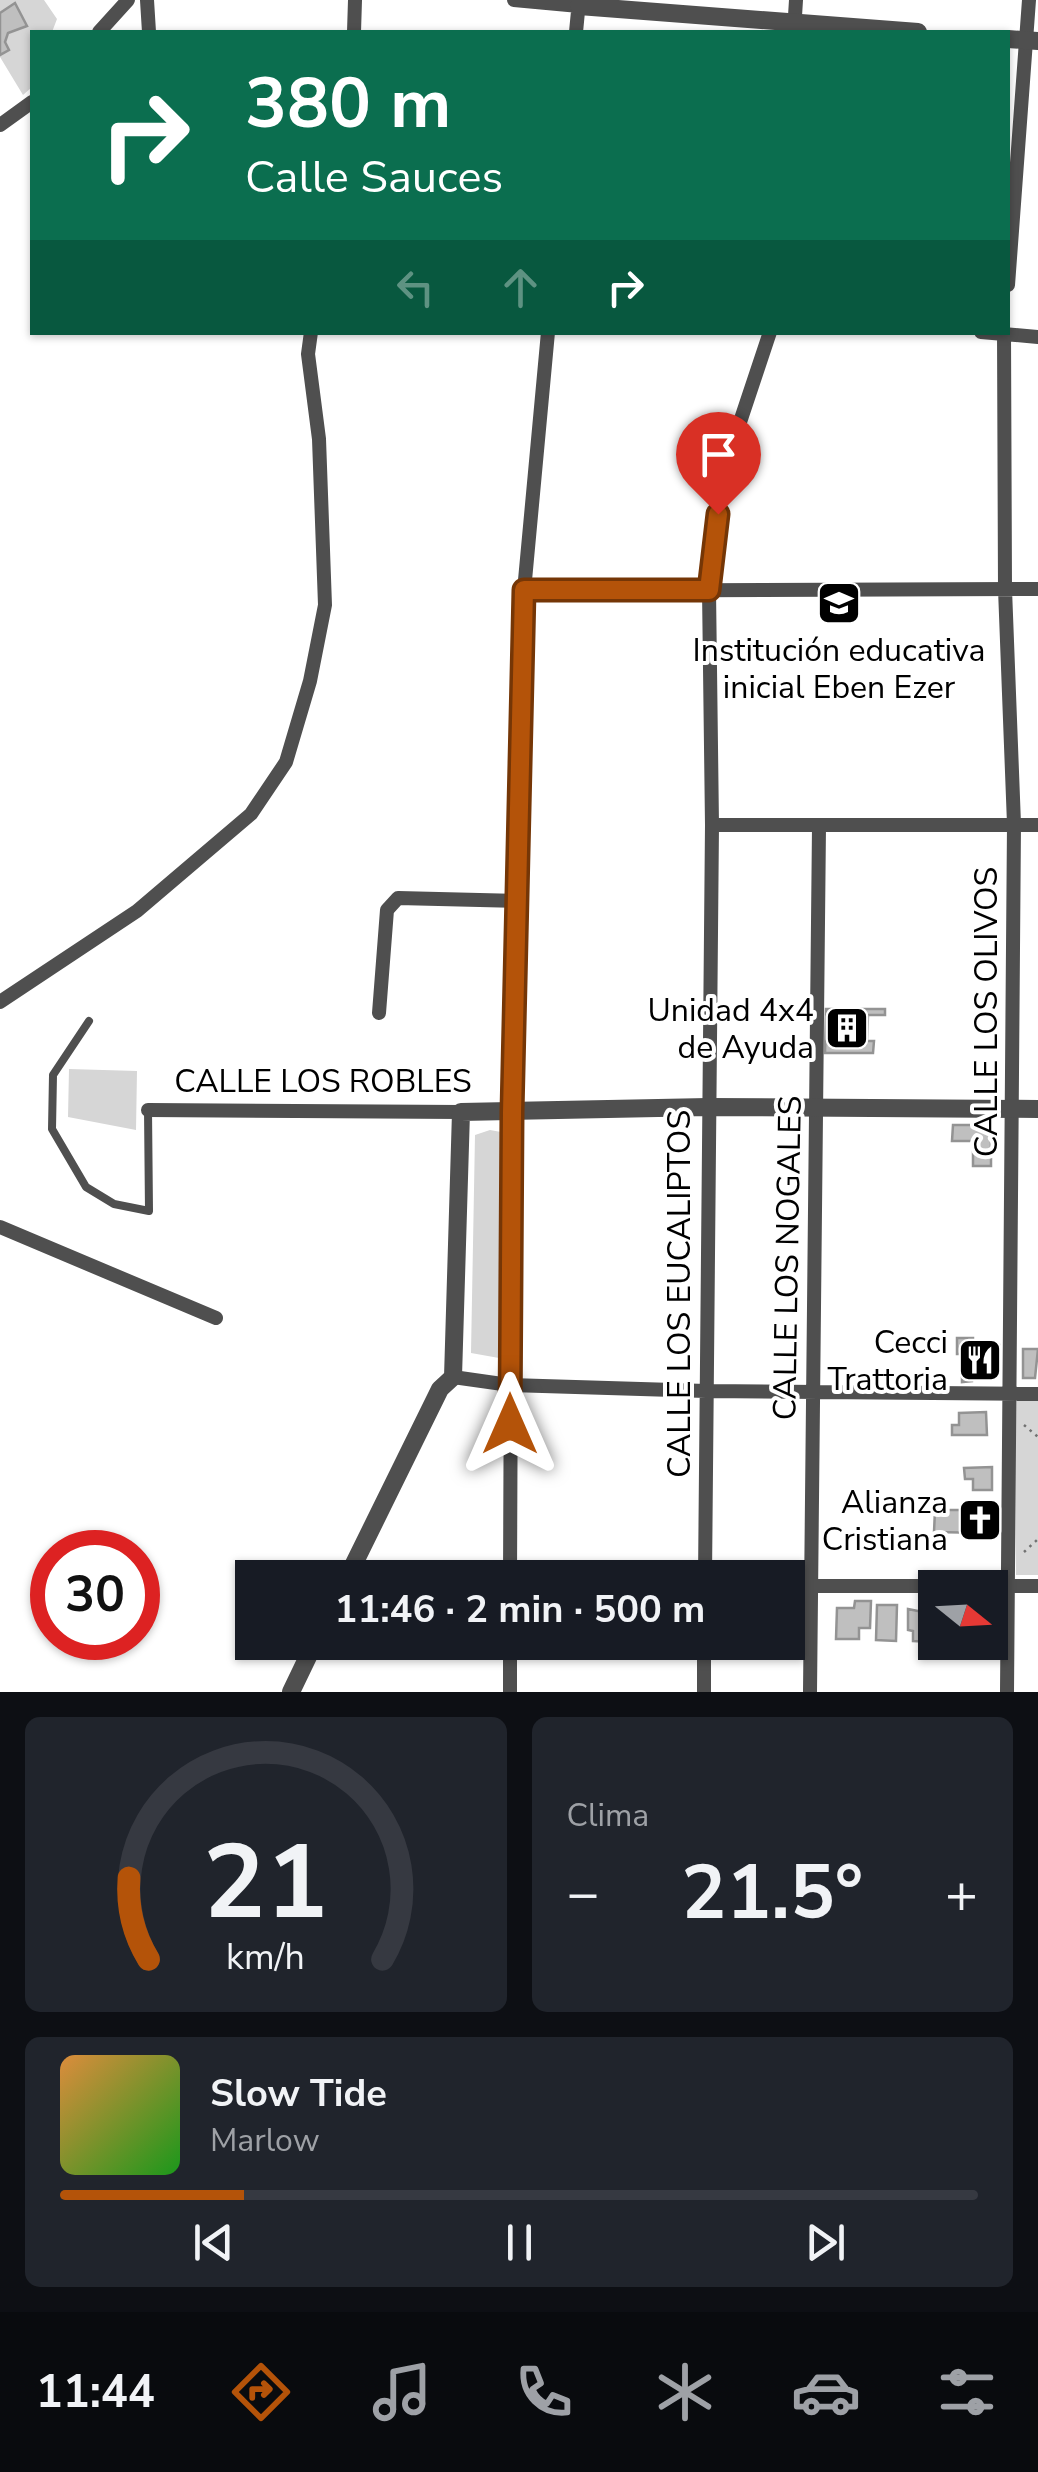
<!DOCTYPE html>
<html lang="es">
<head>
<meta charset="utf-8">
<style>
	:root { --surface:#171b24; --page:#20242c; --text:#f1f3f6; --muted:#9ea1a6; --line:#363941; --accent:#b45309 }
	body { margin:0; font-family:"Nunito Sans",sans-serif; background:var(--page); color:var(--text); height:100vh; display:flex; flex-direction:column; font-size:38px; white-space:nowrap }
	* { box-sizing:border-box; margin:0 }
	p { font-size:32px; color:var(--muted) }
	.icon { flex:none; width:55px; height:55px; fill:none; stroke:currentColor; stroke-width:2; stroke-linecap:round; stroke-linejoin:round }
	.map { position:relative; height:1692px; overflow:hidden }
	.panel { display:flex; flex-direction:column; gap:25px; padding:25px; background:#0d0f14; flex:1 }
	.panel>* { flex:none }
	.hud { position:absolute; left:30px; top:30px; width:980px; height:305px; border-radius:0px; box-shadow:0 2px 8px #0004; background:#0b6e4f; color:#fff; overflow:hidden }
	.needle { width:65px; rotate:108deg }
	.buttons { position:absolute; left:918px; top:1570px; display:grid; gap:20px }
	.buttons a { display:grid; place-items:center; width:90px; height:90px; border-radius:0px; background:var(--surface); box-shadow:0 2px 8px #0004; font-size:50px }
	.speed { position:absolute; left:30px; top:1530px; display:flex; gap:20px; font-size:50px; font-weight:700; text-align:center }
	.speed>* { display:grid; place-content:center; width:130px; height:130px; border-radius:50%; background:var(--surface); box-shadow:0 2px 8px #0004; line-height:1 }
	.speed .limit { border:15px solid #d22; background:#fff; color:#111 }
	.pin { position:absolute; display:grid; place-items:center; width:85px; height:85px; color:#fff; margin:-102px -42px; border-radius:50% 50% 50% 0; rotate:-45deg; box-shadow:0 0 10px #0007 }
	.pin .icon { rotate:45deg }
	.me { position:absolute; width:110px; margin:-55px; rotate:0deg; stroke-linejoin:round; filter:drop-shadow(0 0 8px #0008) }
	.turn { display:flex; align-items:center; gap:35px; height:210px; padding:0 50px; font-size:45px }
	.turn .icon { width:130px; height:130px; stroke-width:2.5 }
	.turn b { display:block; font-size:70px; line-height:85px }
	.lanes { display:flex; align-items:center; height:95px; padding:0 50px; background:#0003; justify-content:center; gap:50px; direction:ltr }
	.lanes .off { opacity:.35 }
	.big { font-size:75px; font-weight:700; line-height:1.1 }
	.panel .widget { flex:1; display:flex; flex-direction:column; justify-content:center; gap:15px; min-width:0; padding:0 35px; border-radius:15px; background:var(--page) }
	.panel .dial { align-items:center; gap:0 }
	.dial svg { height:260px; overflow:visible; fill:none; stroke:var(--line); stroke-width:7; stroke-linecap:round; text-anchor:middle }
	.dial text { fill:var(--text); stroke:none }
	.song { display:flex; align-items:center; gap:30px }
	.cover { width:120px; height:120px; border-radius:15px; background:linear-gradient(135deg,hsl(30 70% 55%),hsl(120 70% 35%)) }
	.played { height:10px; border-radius:5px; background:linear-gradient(90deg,var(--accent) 20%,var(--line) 20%) }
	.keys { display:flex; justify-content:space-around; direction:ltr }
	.heat { display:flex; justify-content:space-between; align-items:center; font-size:55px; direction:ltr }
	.panel .tiles { flex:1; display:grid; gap:25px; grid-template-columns:1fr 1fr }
	.widget:last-child { grid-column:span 2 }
	.trip { position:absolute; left:235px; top:1560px; width:570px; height:100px; border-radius:0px; background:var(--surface); box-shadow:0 2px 8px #0004; font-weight:700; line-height:100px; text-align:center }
	.tab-bar { display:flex; height:160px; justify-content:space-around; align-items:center; background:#090b0e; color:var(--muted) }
	.tab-bar .icon { width:70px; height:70px }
	.tab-bar .current { color:var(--accent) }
	.tab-bar b { font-size:45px; color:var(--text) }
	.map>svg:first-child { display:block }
</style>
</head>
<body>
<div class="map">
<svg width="1038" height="1692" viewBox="0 0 1038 1692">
	<rect width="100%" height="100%" fill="#fff"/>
	<path fill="#d6d6d6" d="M 0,0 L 44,0 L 57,19 L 52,32 L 32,32 L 32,87 L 23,95 L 0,57 Z
		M 69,1069 L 137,1071 L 136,1130 L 68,1117 Z
		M 490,1130 L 501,1132 L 499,1358 L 471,1353 L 475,1135 Z
		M 1038,1400 L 1038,1575 L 1016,1575 L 1015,1401 Z"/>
	<path fill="#bfbfbf" stroke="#939393" stroke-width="2.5" d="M 15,3 L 27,26 L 8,33 L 5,42 L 9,50 L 0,55 L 0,13 Z
		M 826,1009 L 885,1009 L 885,1015 L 868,1015 L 867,1041 L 874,1041 L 873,1053 L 825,1053 Z
		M 953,1125 L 991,1125 L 991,1166 L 973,1166 L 973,1141 L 952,1141 Z
		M 957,1338 L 973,1338 L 973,1345 L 999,1345 L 999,1353 L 987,1353 L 987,1368 L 972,1368 L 972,1381 L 962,1382 L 962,1354 L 957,1354 Z
		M 1023,1349 L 1038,1349 L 1035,1378 L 1023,1378 Z
		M 986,1412 L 987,1435 L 952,1435 L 952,1425 L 959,1425 L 959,1413 Z
		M 992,1467 L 992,1490 L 973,1490 L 973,1479 L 965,1479 L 964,1468 Z
		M 935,1510 L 987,1510 L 987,1533 L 934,1532 Z
		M 855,1601 L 871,1601 L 870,1628 L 859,1628 L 859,1639 L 836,1639 L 837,1608 L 854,1608 Z
		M 877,1605 L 897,1605 L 896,1641 L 876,1640 Z
		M 908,1609 L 933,1614 L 933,1642 L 913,1641 L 913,1631 L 908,1630 Z"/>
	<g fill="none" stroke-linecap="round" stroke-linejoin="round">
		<path stroke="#717171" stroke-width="2.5" stroke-dasharray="2.5 5" stroke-linecap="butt" d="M 1024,1425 L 1038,1437
			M 1024,1552 L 1038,1539"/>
		<path stroke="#4f4f4f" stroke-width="8" d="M 89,1021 L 53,1075 L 52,1129 L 86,1187 L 114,1204 L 149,1211 L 148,1110"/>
		<path stroke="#4f4f4f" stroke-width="14" d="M 147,0 L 149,32
			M 514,0 L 579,6
			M 99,32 L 128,0
			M 354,32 L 355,0
			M 576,32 L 579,1
			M 794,32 L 796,0
			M 0,125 L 32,102
			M 1008,285 L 1029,0
			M 981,332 L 1038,337
			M 1004,332 L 1005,589 L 1014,824 L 1007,1692
			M 524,591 L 1038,589
			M 712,825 L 1038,825
			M 0,1002 L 137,911 L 251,814 L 286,762 L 310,681 L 325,605 L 319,439 L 308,354 L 311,332
			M 379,1013 L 387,910 L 398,898 L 517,901
			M 148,1110 L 461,1112
			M 0,1227 L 216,1318
			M 453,1377 L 510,1385 L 706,1391 L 1038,1394
			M 510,1578 L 512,1112 L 524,591 L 548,332
			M 705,1578 L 712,825 L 709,590 L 722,476 L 770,332
			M 788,1586 L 1038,1586
			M 510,1692 L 510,1642
			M 704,1692 L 704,1642
			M 810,1692 L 819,826"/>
		<path stroke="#4f4f4f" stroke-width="18" d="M 579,6 L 918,32
			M 1008,39 L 1038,41
			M 347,1578 L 440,1389 L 453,1377 L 461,1112 L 708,1107 L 1038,1109
			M 291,1692 L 315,1642"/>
	</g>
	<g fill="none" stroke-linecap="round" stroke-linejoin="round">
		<g stroke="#753606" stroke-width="25">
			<path id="route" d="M 510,1424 L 512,1112 L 524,590 L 709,590 L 718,514"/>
		</g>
		<use href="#route" stroke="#b45309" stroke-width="18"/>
	</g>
	<defs>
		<g id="school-square" transform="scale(2.25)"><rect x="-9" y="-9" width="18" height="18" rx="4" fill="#000" stroke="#fff"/><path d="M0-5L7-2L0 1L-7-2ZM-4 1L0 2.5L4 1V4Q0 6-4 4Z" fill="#fff"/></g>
		<g id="building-square" transform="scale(2.25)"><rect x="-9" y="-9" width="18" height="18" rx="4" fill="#000" stroke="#fff"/><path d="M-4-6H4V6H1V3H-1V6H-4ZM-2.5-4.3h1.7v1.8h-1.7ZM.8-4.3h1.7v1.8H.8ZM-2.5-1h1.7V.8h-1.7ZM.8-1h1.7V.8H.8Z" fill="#fff"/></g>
		<g id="restaurant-square" transform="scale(2.25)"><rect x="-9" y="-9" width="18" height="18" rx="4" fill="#000" stroke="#fff"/><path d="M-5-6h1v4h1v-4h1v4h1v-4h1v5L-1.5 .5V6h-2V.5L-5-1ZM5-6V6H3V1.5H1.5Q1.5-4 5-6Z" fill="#fff"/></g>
		<g id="church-square" transform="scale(2.25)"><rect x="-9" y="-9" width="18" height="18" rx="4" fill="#000" stroke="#fff"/><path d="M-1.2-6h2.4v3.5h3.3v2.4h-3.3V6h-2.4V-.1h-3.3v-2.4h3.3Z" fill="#fff"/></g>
	</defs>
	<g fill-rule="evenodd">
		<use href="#school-square" x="839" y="603"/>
		<use href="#building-square" x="847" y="1028"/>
		<use href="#restaurant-square" x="980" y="1360"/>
		<use href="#church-square" x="980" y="1520"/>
	</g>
	<g text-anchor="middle" stroke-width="8" stroke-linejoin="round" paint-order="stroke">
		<g font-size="32" fill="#000" stroke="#fff" text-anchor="end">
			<text x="839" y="661" text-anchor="middle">Institución educativa<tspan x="839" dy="37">inicial Eben Ezer</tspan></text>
			<text x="814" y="1021">Unidad 4x4<tspan x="814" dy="37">de Ayuda</tspan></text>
			<text x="948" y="1353">Cecci<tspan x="948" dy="37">Trattoria</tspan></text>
			<text x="948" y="1513">Alianza<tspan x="948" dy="37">Cristiana</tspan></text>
		</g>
		<g font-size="32" fill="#000" stroke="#fff">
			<text transform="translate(986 1012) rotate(-90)" y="11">CALLE LOS OLIVOS</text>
			<text x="323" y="1092">CALLE LOS ROBLES</text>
			<text transform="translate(787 1258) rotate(-89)" y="11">CALLE LOS NOGALES</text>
			<text transform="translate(679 1294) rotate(-90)" y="11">CALLE LOS EUCALIPTOS</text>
		</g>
	</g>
</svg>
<div class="buttons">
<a><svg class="needle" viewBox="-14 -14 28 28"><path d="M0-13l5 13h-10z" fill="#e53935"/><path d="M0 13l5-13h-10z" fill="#9ea1a6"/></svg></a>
</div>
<div class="speed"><div class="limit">30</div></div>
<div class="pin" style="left:718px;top:514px;background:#d93025"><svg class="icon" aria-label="arrive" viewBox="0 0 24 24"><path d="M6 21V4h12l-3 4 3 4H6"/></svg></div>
<svg class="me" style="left:510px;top:1424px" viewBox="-20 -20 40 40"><path d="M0-17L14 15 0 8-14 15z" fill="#b45309" stroke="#fff" stroke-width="4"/></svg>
<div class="trip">11:46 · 2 min · 500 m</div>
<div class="hud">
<div class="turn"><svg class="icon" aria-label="right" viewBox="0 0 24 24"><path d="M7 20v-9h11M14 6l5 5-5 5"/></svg><div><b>380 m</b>Calle Sauces</div></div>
<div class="lanes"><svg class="icon off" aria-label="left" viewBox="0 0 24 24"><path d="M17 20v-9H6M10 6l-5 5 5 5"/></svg><svg class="icon off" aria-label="ahead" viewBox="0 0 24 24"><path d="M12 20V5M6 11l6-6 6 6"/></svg><svg class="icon" aria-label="right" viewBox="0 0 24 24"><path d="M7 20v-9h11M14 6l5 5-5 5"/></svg></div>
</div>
</div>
<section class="panel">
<div class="tiles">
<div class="widget dial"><svg viewBox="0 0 100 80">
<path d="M14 69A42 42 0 1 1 86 69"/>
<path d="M14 69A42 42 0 0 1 8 44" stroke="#b45309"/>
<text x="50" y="56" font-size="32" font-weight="700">21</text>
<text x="50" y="72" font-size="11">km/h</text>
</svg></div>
<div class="widget"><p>Clima</p>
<div class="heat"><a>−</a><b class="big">21.5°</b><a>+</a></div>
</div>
<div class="widget">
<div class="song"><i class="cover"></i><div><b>Slow Tide</b><p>Marlow</p></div></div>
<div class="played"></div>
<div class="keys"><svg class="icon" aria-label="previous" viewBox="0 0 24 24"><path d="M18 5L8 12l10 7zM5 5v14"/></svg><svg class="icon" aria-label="pause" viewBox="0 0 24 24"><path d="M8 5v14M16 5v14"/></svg><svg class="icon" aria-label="next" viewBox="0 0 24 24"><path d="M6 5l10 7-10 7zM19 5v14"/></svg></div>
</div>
</div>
</section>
<nav class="tab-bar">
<b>11:44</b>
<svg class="icon current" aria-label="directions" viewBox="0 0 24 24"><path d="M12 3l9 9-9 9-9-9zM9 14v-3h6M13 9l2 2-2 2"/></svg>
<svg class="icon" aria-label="music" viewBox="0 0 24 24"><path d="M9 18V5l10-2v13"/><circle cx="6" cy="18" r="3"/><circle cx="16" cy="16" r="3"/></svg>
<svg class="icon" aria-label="phone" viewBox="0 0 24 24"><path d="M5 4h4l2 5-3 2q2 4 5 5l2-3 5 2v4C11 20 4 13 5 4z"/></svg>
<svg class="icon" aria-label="climate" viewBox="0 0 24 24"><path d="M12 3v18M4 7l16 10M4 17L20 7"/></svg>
<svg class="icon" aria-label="car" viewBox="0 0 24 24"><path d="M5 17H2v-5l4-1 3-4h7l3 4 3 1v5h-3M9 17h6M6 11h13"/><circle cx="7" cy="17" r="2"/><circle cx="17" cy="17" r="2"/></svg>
<svg class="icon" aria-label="filters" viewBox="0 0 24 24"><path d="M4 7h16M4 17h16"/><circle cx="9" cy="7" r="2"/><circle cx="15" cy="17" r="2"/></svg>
</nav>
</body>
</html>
